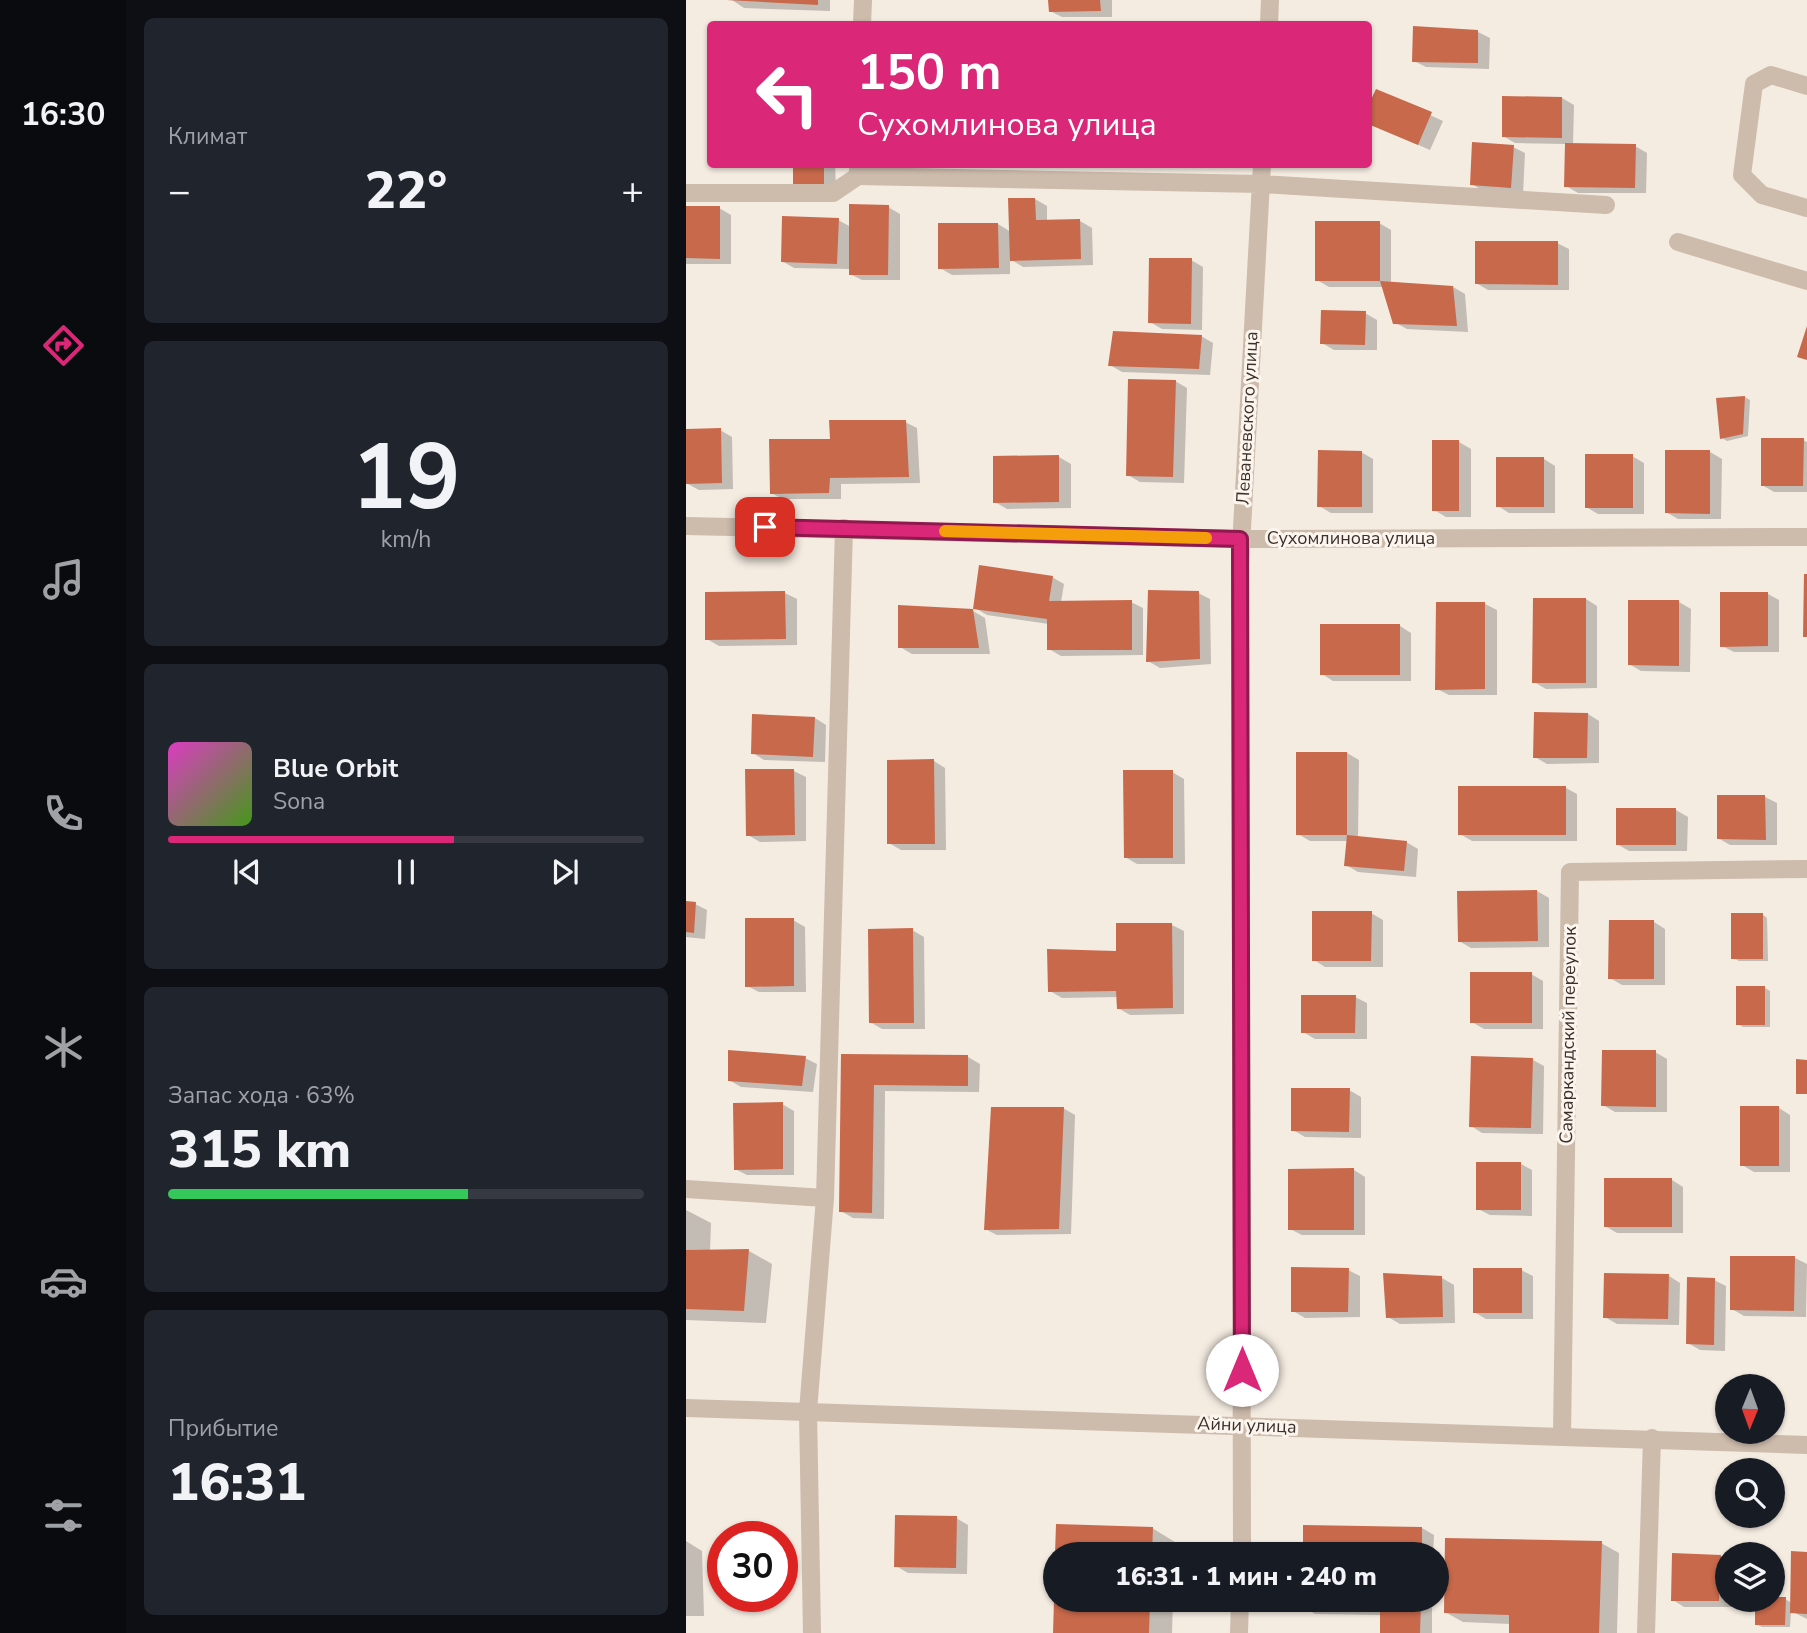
<!DOCTYPE html>
<html lang="ru">
<head>
<meta charset="utf-8">
<style>
	:root { --surface:#171b24; --page:#20242c; --text:#f1f3f6; --muted:#9ea1a6; --line:#363941; --accent:#db2777 }
	body { margin:0; font-family:"Nunito Sans",sans-serif; background:var(--page); color:var(--text); height:100vh; display:flex; flex-direction:column; font-size:26px; white-space:nowrap }
	* { box-sizing:border-box; margin:0 }
	p { font-size:23px; color:var(--muted) }
	.icon { flex:none; width:38px; height:38px; fill:none; stroke:currentColor; stroke-width:2; stroke-linecap:round; stroke-linejoin:round }
	.map { position:relative; flex:1; overflow:hidden }
	.details { display:flex; flex-direction:column; gap:18px; padding:18px; background:#0d0f14; width:560px }
	.details>* { flex:none }
	.guide { position:absolute; left:21px; top:21px; width:665px; height:147px; border-radius:7px; box-shadow:0 2px 5px #0004; background:#db2777; color:#fff; overflow:hidden }
	.needle { width:46px; rotate:181deg }
	.tools { position:absolute; left:1029px; top:1374px; display:grid; gap:14px }
	.tools a { display:grid; place-items:center; width:70px; height:70px; border-radius:50%; background:var(--surface); box-shadow:0 2px 5px #0004; font-size:35px }
	.speed { position:absolute; left:21px; top:1521px; display:flex; gap:14px; font-size:35px; font-weight:700; text-align:center }
	.speed>* { display:grid; place-content:center; width:91px; height:91px; border-radius:50%; background:var(--surface); box-shadow:0 2px 5px #0004; line-height:1 }
	.speed .limit { border:10px solid #d22; background:#fff; color:#111 }
	.pin { position:absolute; display:grid; place-items:center; width:60px; height:60px; color:#fff; margin:-30px; border-radius:14px; box-shadow:0 4px 10px #0006 }
	.me { position:absolute; width:77px; margin:-38px; rotate:0deg; stroke-linejoin:round; filter:drop-shadow(0 0 5px #0008) }
	.turn { display:flex; align-items:center; gap:24px; height:147px; padding:0 35px; font-size:32px }
	.turn .icon { width:91px; height:91px; stroke-width:2.5 }
	.turn b { display:block; font-size:49px; line-height:60px }
	.big { font-size:52px; font-weight:800; line-height:1.1 }
	.details .widget { flex:1; display:flex; flex-direction:column; justify-content:center; gap:10px; min-width:0; padding:0 24px; border-radius:10px; background:var(--page) }
	.details .dial { align-items:center; gap:0 }
	.dial b { font-size:91px; line-height:1 }
	.song { display:flex; align-items:center; gap:21px }
	.cover { width:84px; height:84px; border-radius:10px; background:linear-gradient(135deg,hsl(310 70% 55%),hsl(100 70% 35%)) }
	.played { height:7px; border-radius:4px; background:linear-gradient(90deg,var(--accent) 60%,var(--line) 60%) }
	.keys { display:flex; justify-content:space-around; direction:ltr }
	.heat { display:flex; justify-content:space-between; align-items:center; font-size:38px; direction:ltr }
	.charge { height:10px; border-radius:5px; background:linear-gradient(90deg,#34c759 63%,var(--line) 0) }
	.trip { position:absolute; left:357px; top:1542px; width:406px; height:70px; border-radius:35px; background:var(--surface); box-shadow:0 2px 5px #0004; font-weight:800; line-height:70px; text-align:center }
	main { display:flex; flex:1; min-height:0 }
	.tabs { display:flex; flex-direction:column; width:126px; justify-content:space-around; align-items:center; background:#090b0e; color:var(--muted) }
	.tabs .icon { width:49px; height:49px }
	.tabs .active { color:var(--accent) }
	.tabs b { font-size:32px; color:var(--text) }
	.map>svg:first-child { display:block }
</style>
</head>
<body>
<main>
<nav class="tabs">
<b>16:30</b>
<svg class="icon active" aria-label="directions" viewBox="0 0 24 24"><path d="M12 3l9 9-9 9-9-9zM9 14v-3h6M13 9l2 2-2 2"/></svg>
<svg class="icon" aria-label="music" viewBox="0 0 24 24"><path d="M9 18V5l10-2v13"/><circle cx="6" cy="18" r="3"/><circle cx="16" cy="16" r="3"/></svg>
<svg class="icon" aria-label="phone" viewBox="0 0 24 24"><path d="M5 4h4l2 5-3 2q2 4 5 5l2-3 5 2v4C11 20 4 13 5 4z"/></svg>
<svg class="icon" aria-label="climate" viewBox="0 0 24 24"><path d="M12 3v18M4 7l16 10M4 17L20 7"/></svg>
<svg class="icon" aria-label="car" viewBox="0 0 24 24"><path d="M5 17H2v-5l4-1 3-4h7l3 4 3 1v5h-3M9 17h6M6 11h13"/><circle cx="7" cy="17" r="2"/><circle cx="17" cy="17" r="2"/></svg>
<svg class="icon" aria-label="filters" viewBox="0 0 24 24"><path d="M4 7h16M4 17h16"/><circle cx="9" cy="7" r="2"/><circle cx="15" cy="17" r="2"/></svg>
</nav>
<section class="details">
<div class="widget"><p>Климат</p>
<div class="heat"><a>−</a><b class="big">22°</b><a>+</a></div>
</div>
<div class="widget dial"><b>19</b><p>km/h</p></div>
<div class="widget">
<div class="song"><i class="cover"></i><div><b>Blue Orbit</b><p>Sona</p></div></div>
<div class="played"></div>
<div class="keys"><svg class="icon" aria-label="previous" viewBox="0 0 24 24"><path d="M18 5L8 12l10 7zM5 5v14"/></svg><svg class="icon" aria-label="pause" viewBox="0 0 24 24"><path d="M8 5v14M16 5v14"/></svg><svg class="icon" aria-label="next" viewBox="0 0 24 24"><path d="M6 5l10 7-10 7zM19 5v14"/></svg></div>
</div>
<div class="widget"><p>Запас хода · 63%</p><b class="big">315 km</b><div class="charge"></div></div>
<div class="widget"><p>Прибытие</p><b class="big">16:31</b></div>
</section>
<div class="map">
<svg width="1121" height="1633" viewBox="0 0 1121 1633">
	<rect width="100%" height="100%" fill="#f4ebe1"/>
	<path fill="#0003" d="M 46,0 L 144,0 L 144,11 L 58,8 Z
		M 364,0 L 426,0 L 426,17 L 376,17 L 364,11 Z
		M 792,32 L 804,38 L 803,69 L 740,67 L 728,61 Z
		M 691,91 L 757,121 L 744,150 L 682,123 Z
		M 876,98 L 888,105 L 887,145 L 949,146 L 961,153 L 960,193 L 892,193 L 880,186 L 881,144 L 829,143 L 817,136 Z
		M 827,147 L 839,153 L 837,194 L 797,191 L 786,184 Z
		M 109,164 L 149,164 L 150,189 L 121,190 L 109,183 Z
		M 349,199 L 361,206 L 361,222 L 394,221 L 406,228 L 407,265 L 337,267 L 324,259 L 324,274 L 266,275 L 254,268 L 312,224 L 325,232 Z
		M 202,207 L 214,214 L 214,280 L 176,280 L 164,274 L 164,269 L 108,268 L 96,261 L 152,220 L 165,227 Z
		M 0,208 L 33,208 L 45,215 L 45,264 L 0,264 Z
		M 693,223 L 705,230 L 705,284 L 767,287 L 779,294 L 782,332 L 721,329 L 708,322 L 697,287 L 643,287 L 631,280 Z
		M 871,243 L 883,249 L 883,290 L 802,290 L 790,283 Z
		M 505,260 L 517,267 L 516,330 L 476,329 L 464,322 Z
		M 679,313 L 691,320 L 691,350 L 648,350 L 636,343 Z
		M 515,336 L 527,343 L 524,375 L 436,372 L 424,365 Z
		M 489,381 L 501,388 L 498,483 L 454,482 L 442,475 Z
		M 1059,397 L 1064,400 L 1062,436 L 1041,441 L 1036,438 Z
		M 219,422 L 231,428 L 234,483 L 155,484 L 155,499 L 97,499 L 85,493 L 145,441 Z
		M 34,430 L 46,437 L 47,489 L 13,490 L 0,483 L 0,491 L 0,431 Z
		M 1117,440 L 1121,442 L 1121,492 L 1088,492 L 1076,485 Z
		M 773,442 L 785,449 L 785,517 L 760,517 L 748,510 Z
		M 675,452 L 687,459 L 687,513 L 645,513 L 633,506 Z
		M 1024,452 L 1036,459 L 1035,519 L 992,519 L 980,512 Z
		M 946,456 L 958,463 L 958,514 L 912,514 L 900,507 Z
		M 373,457 L 385,464 L 385,508 L 321,509 L 309,502 Z
		M 858,459 L 869,466 L 869,513 L 823,513 L 812,506 Z
		M 366,577 L 378,584 L 375,602 L 445,602 L 457,608 L 457,655 L 375,656 L 363,649 L 363,624 L 301,615 L 289,608 Z
		M 99,593 L 111,599 L 111,645 L 33,646 L 21,639 Z
		M 512,593 L 524,599 L 525,664 L 474,668 L 462,661 Z
		M 1082,594 L 1093,600 L 1093,652 L 1048,652 L 1036,646 Z
		M 900,599 L 911,606 L 911,688 L 860,689 L 848,682 Z
		M 993,602 L 1005,609 L 1004,672 L 955,671 L 943,664 Z
		M 751,604 L 799,604 L 811,610 L 811,695 L 763,695 L 751,689 Z
		M 287,611 L 299,618 L 304,654 L 226,654 L 214,647 Z
		M 714,626 L 725,633 L 725,681 L 647,681 L 636,674 Z
		M 902,714 L 913,721 L 913,763 L 861,764 L 849,757 Z
		M 129,718 L 140,725 L 139,762 L 78,760 L 67,753 Z
		M 661,753 L 673,760 L 672,838 L 720,842 L 732,849 L 730,877 L 672,872 L 660,865 L 662,841 L 624,841 L 612,834 Z
		M 248,761 L 259,768 L 260,850 L 215,850 L 203,843 Z
		M 108,771 L 120,777 L 120,841 L 74,842 L 62,835 Z
		M 486,772 L 498,779 L 499,864 L 451,864 L 439,857 Z
		M 880,788 L 891,794 L 891,841 L 786,841 L 774,834 Z
		M 1079,797 L 1091,803 L 1091,845 L 1044,845 L 1032,838 Z
		M 990,810 L 1002,817 L 1001,851 L 943,851 L 931,844 Z
		M 851,891 L 863,898 L 863,947 L 785,948 L 773,941 Z
		M 0,903 L 9,904 L 21,910 L 19,939 L 0,937 Z
		M 685,913 L 697,920 L 697,967 L 639,967 L 628,960 Z
		M 1076,914 L 1081,918 L 1082,961 L 1053,961 L 1047,958 Z
		M 107,920 L 119,927 L 120,992 L 73,992 L 61,986 Z
		M 968,922 L 979,929 L 979,985 L 936,985 L 924,978 Z
		M 486,925 L 498,931 L 498,1014 L 444,1015 L 432,1008 L 432,997 L 376,998 L 364,991 Z
		M 226,930 L 238,937 L 239,1029 L 196,1029 L 184,1022 Z
		M 845,974 L 857,981 L 857,1029 L 798,1029 L 786,1022 Z
		M 1079,988 L 1084,991 L 1084,1027 L 1057,1027 L 1052,1024 Z
		M 669,997 L 681,1003 L 681,1039 L 629,1039 L 617,1032 Z
		M 969,1052 L 981,1059 L 981,1112 L 929,1112 L 917,1105 Z
		M 157,1055 L 282,1057 L 294,1064 L 293,1092 L 199,1091 L 198,1219 L 167,1218 L 155,1211 Z
		M 119,1058 L 131,1064 L 127,1092 L 55,1087 L 43,1080 Z
		M 847,1060 L 858,1066 L 857,1134 L 796,1133 L 785,1126 Z
		M 663,1090 L 675,1097 L 675,1138 L 619,1137 L 607,1130 Z
		M 96,1104 L 108,1111 L 108,1175 L 61,1175 L 49,1169 Z
		M 377,1108 L 389,1115 L 385,1234 L 311,1235 L 299,1229 Z
		M 1093,1108 L 1104,1115 L 1104,1172 L 1068,1172 L 1056,1165 Z
		M 835,1164 L 846,1170 L 846,1216 L 804,1215 L 792,1209 Z
		M 668,1170 L 679,1177 L 679,1235 L 616,1235 L 604,1229 Z
		M 986,1180 L 997,1187 L 997,1233 L 931,1233 L 919,1226 Z
		M 0,1210 L 25,1223 L 24,1251 L 63,1251 L 86,1264 L 80,1323 L 0,1320 Z
		M 1109,1258 L 1121,1264 L 1120,1317 L 1058,1316 L 1046,1309 Z
		M 662,1270 L 674,1276 L 674,1317 L 619,1318 L 607,1311 Z
		M 835,1270 L 847,1276 L 847,1319 L 800,1319 L 788,1312 Z
		M 983,1276 L 994,1283 L 993,1325 L 931,1324 L 919,1317 Z
		M 756,1278 L 768,1285 L 769,1323 L 714,1324 L 702,1317 Z
		M 1028,1280 L 1040,1286 L 1039,1351 L 1014,1350 L 1002,1343 Z
		M 270,1518 L 282,1525 L 281,1574 L 222,1573 L 210,1566 Z
		M 466,1528 L 489,1542 L 488,1554 L 371,1554 Z
		M 736,1528 L 748,1535 L 747,1554 L 618,1554 Z
		M 0,1541 L 16,1551 L 18,1616 L 0,1616 Z
		M 915,1543 L 933,1553 L 931,1633 L 824,1633 L 825,1624 L 777,1622 L 759,1612 Z
		M 1107,1553 L 1121,1553 L 1121,1619 L 1105,1611 L 1104,1627 L 1076,1627 L 1070,1624 L 1071,1600 L 1099,1599 L 1106,1603 Z
		M 1035,1556 L 1041,1560 L 1041,1600 L 1045,1600 L 1045,1607 L 998,1607 L 987,1600 Z
		M 370,1600 L 487,1600 L 486,1633 L 369,1633 Z
		M 618,1600 L 746,1600 L 746,1633 L 696,1633 L 696,1615 L 629,1614 L 618,1607 Z"/>
	<path fill="#c8694b" d="M 40,0 L 132,0 L 132,5 Z
		M 362,0 L 414,0 L 415,11 L 363,12 Z
		M 727,26 L 792,30 L 792,63 L 726,62 Z
		M 690,89 L 746,112 L 732,145 L 682,124 L 682,106 Z
		M 816,96 L 876,97 L 876,138 L 816,137 Z
		M 786,142 L 828,145 L 825,188 L 784,185 Z
		M 879,143 L 950,144 L 949,188 L 878,187 Z
		M 107,164 L 138,164 L 138,184 L 107,184 Z
		M 322,198 L 349,198 L 350,220 L 394,219 L 395,259 L 324,261 Z
		M 163,204 L 203,205 L 202,275 L 163,275 Z
		M 0,206 L 34,206 L 34,259 L 0,258 Z
		M 96,216 L 153,218 L 151,264 L 95,262 Z
		M 629,221 L 694,221 L 694,281 L 629,281 Z
		M 252,223 L 312,223 L 313,268 L 252,269 Z
		M 789,241 L 872,241 L 872,285 L 789,284 Z
		M 463,258 L 506,258 L 505,324 L 462,323 Z
		M 694,281 L 767,286 L 771,326 L 707,324 Z
		M 635,310 L 680,311 L 679,345 L 634,344 Z
		M 1121,326 L 1121,360 L 1111,357 Z
		M 427,331 L 516,335 L 513,369 L 422,366 Z
		M 442,379 L 490,380 L 487,477 L 440,476 Z
		M 1059,396 L 1057,434 L 1034,439 L 1030,398 Z
		M 143,420 L 220,420 L 223,477 L 144,478 L 143,493 L 84,494 L 83,439 L 144,439 Z
		M 35,428 L 36,483 L 0,484 L 0,429 Z
		M 1075,438 L 1118,438 L 1117,486 L 1075,486 Z
		M 746,440 L 773,440 L 773,511 L 746,511 Z
		M 632,450 L 676,451 L 676,507 L 631,507 Z
		M 979,450 L 1024,450 L 1024,514 L 979,513 Z
		M 899,454 L 947,454 L 947,508 L 899,508 Z
		M 373,455 L 373,502 L 307,503 L 307,456 Z
		M 810,457 L 858,457 L 858,507 L 810,507 Z
		M 293,565 L 367,576 L 363,601 L 446,600 L 446,650 L 361,650 L 361,619 L 287,609 L 293,648 L 212,648 L 212,605 L 287,609 Z
		M 1118,574 L 1121,574 L 1121,637 L 1117,637 Z
		M 462,590 L 513,591 L 514,659 L 460,662 Z
		M 99,591 L 100,639 L 19,640 L 19,592 Z
		M 1034,592 L 1082,592 L 1082,646 L 1034,647 Z
		M 847,598 L 900,598 L 900,683 L 846,683 Z
		M 942,600 L 993,600 L 993,666 L 942,665 Z
		M 750,602 L 799,602 L 799,689 L 749,690 Z
		M 634,624 L 714,624 L 714,675 L 634,675 Z
		M 848,712 L 902,713 L 901,758 L 847,758 Z
		M 66,714 L 129,717 L 127,757 L 65,754 Z
		M 610,752 L 661,752 L 661,835 L 610,835 Z
		M 248,759 L 249,844 L 201,844 L 201,760 Z
		M 59,769 L 108,769 L 109,835 L 60,836 Z
		M 437,770 L 487,770 L 487,858 L 438,858 Z
		M 772,786 L 880,786 L 880,835 L 772,835 Z
		M 1031,795 L 1079,795 L 1080,840 L 1031,839 Z
		M 930,808 L 990,808 L 990,845 L 930,845 Z
		M 661,835 L 721,841 L 718,871 L 658,866 Z
		M 851,890 L 852,941 L 772,942 L 771,891 Z
		M 0,901 L 10,902 L 8,933 L 0,932 Z
		M 626,911 L 686,911 L 685,961 L 626,961 Z
		M 1045,913 L 1077,913 L 1077,959 L 1045,959 Z
		M 59,918 L 108,918 L 108,986 L 59,987 Z
		M 923,920 L 968,920 L 968,979 L 922,979 Z
		M 430,923 L 486,923 L 487,1008 L 431,1009 L 430,991 L 362,992 L 361,949 L 430,951 Z
		M 227,928 L 228,1023 L 183,1023 L 182,929 Z
		M 784,972 L 846,972 L 846,1023 L 784,1023 Z
		M 1050,986 L 1079,986 L 1079,1025 L 1050,1025 Z
		M 615,995 L 670,995 L 669,1033 L 615,1033 Z
		M 42,1050 L 120,1056 L 116,1086 L 42,1081 Z
		M 916,1050 L 970,1050 L 970,1107 L 915,1106 Z
		M 155,1054 L 282,1055 L 282,1086 L 188,1085 L 186,1213 L 153,1212 Z
		M 785,1056 L 847,1058 L 845,1128 L 783,1127 Z
		M 1110,1059 L 1121,1060 L 1121,1094 L 1110,1094 Z
		M 605,1088 L 664,1088 L 663,1132 L 605,1131 Z
		M 97,1102 L 97,1169 L 48,1170 L 47,1103 Z
		M 1054,1106 L 1093,1106 L 1093,1166 L 1054,1166 Z
		M 305,1107 L 378,1107 L 373,1229 L 298,1230 Z
		M 790,1162 L 835,1162 L 835,1210 L 790,1210 Z
		M 668,1168 L 668,1230 L 602,1230 L 602,1169 Z
		M 918,1178 L 986,1178 L 986,1227 L 918,1227 Z
		M 63,1249 L 58,1311 L 0,1309 L 0,1250 Z
		M 1044,1256 L 1109,1256 L 1108,1311 L 1044,1310 Z
		M 605,1267 L 663,1268 L 662,1312 L 605,1312 Z
		M 787,1268 L 836,1268 L 836,1313 L 787,1313 Z
		M 697,1273 L 756,1276 L 757,1317 L 700,1318 Z
		M 918,1273 L 983,1274 L 982,1319 L 917,1318 Z
		M 1001,1277 L 1029,1278 L 1028,1345 L 1000,1344 Z
		M 209,1515 L 271,1516 L 270,1568 L 208,1567 Z
		M 370,1524 L 467,1527 L 466,1554 L 369,1554 Z
		M 617,1525 L 736,1527 L 736,1554 L 617,1554 Z
		M 759,1538 L 916,1541 L 913,1633 L 823,1633 L 823,1615 L 758,1613 Z
		M 1105,1551 L 1121,1552 L 1121,1614 L 1104,1613 Z
		M 986,1553 L 1035,1555 L 1033,1601 L 985,1601 Z
		M 1087,1597 L 1100,1597 L 1099,1625 L 1069,1625 L 1069,1600 L 1087,1600 Z
		M 368,1600 L 464,1600 L 463,1633 L 367,1633 Z
		M 616,1600 L 735,1600 L 734,1633 L 694,1633 L 694,1610 L 616,1608 Z"/>
	<g fill="none" stroke-linecap="round" stroke-linejoin="round">
		<path stroke="#cdbbac" stroke-width="18" d="M 1121,86 L 1085,75 L 1068,84 L 1056,175 L 1076,195 L 1121,208
			M 0,193 L 147,193 L 172,176
			M 0,1189 L 139,1198
			M 122,1411 L 126,1633"/>
		<path stroke="#cdbbac" stroke-width="18" d="M 176,24 L 177,0
			M 583,24 L 584,0
			M 172,164 L 172,176 L 575,184 L 920,205
			M 992,242 L 1121,281
			M 0,526 L 554,539 L 1121,537
			M 122,1411 L 139,1198 L 158,528
			M 876,1436 L 884,872 L 1121,869
			M 556,1554 L 554,565 L 576,164
			M 553,1633 L 554,1600
			M 960,1633 L 966,1438"/>
		<path stroke="#cdbbac" stroke-width="18" d="M 0,1408 L 1121,1445"/>
	</g>
	<g fill="none" stroke-linecap="round" stroke-linejoin="round">
		<g stroke="#8e194d" stroke-width="18">
			<path id="route" d="M 79,527 L 554,539 L 556,1370"/>
		</g>
		<use href="#route" stroke="#db2777" stroke-width="12"/>
		<path stroke="#f59e0b" stroke-width="12" d="M 259,531 L 520,538"/>
	</g>
	<g text-anchor="middle" stroke-width="6" stroke-linejoin="round" paint-order="stroke">
		<g font-size="18" fill="#3b302b" stroke="#fbf5ee">
			<text transform="translate(561 418) rotate(-87)" y="6">Леваневского улица</text>
			<text x="665" y="544">Сухомлинова улица</text>
			<text transform="translate(882 1035) rotate(-89)" y="6">Самаркандский переулок</text>
			<text transform="translate(561 1425) rotate(2)" y="6">Айни улица</text>
		</g>
	</g>
</svg>
<div class="tools">
<a><svg class="needle" viewBox="-14 -14 28 28"><path d="M0-13l5 13h-10z" fill="#e53935"/><path d="M0 13l5-13h-10z" fill="#9ea1a6"/></svg></a>
<a><svg class="icon" aria-label="search" viewBox="0 0 24 24"><circle cx="10" cy="10" r="6"/><path d="M15 15l6 6"/></svg></a>
<a><svg class="icon" aria-label="layers" viewBox="0 0 24 24"><path d="M12 4l9 5-9 5-9-5zM3 14l9 5 9-5"/></svg></a>
</div>
<div class="speed"><div class="limit">30</div></div>
<div class="pin" style="left:79px;top:527px;background:#d93025"><svg class="icon" aria-label="arrive" viewBox="0 0 24 24"><path d="M6 21V4h12l-3 4 3 4H6"/></svg></div>
<svg class="me" style="left:556px;top:1370px" viewBox="-20 -20 40 40"><circle r="19" fill="#fff"/><path d="M0-13L10 11 0 6-10 11z" fill="#db2777"/></svg>
<div class="trip">16:31 · 1 мин · 240 m</div>
<div class="guide">
<div class="turn"><svg class="icon" aria-label="left" viewBox="0 0 24 24"><path d="M17 20v-9H6M10 6l-5 5 5 5"/></svg><div><b>150 m</b>Сухомлинова улица</div></div>
</div>
</div>
</main>
</body>
</html>
